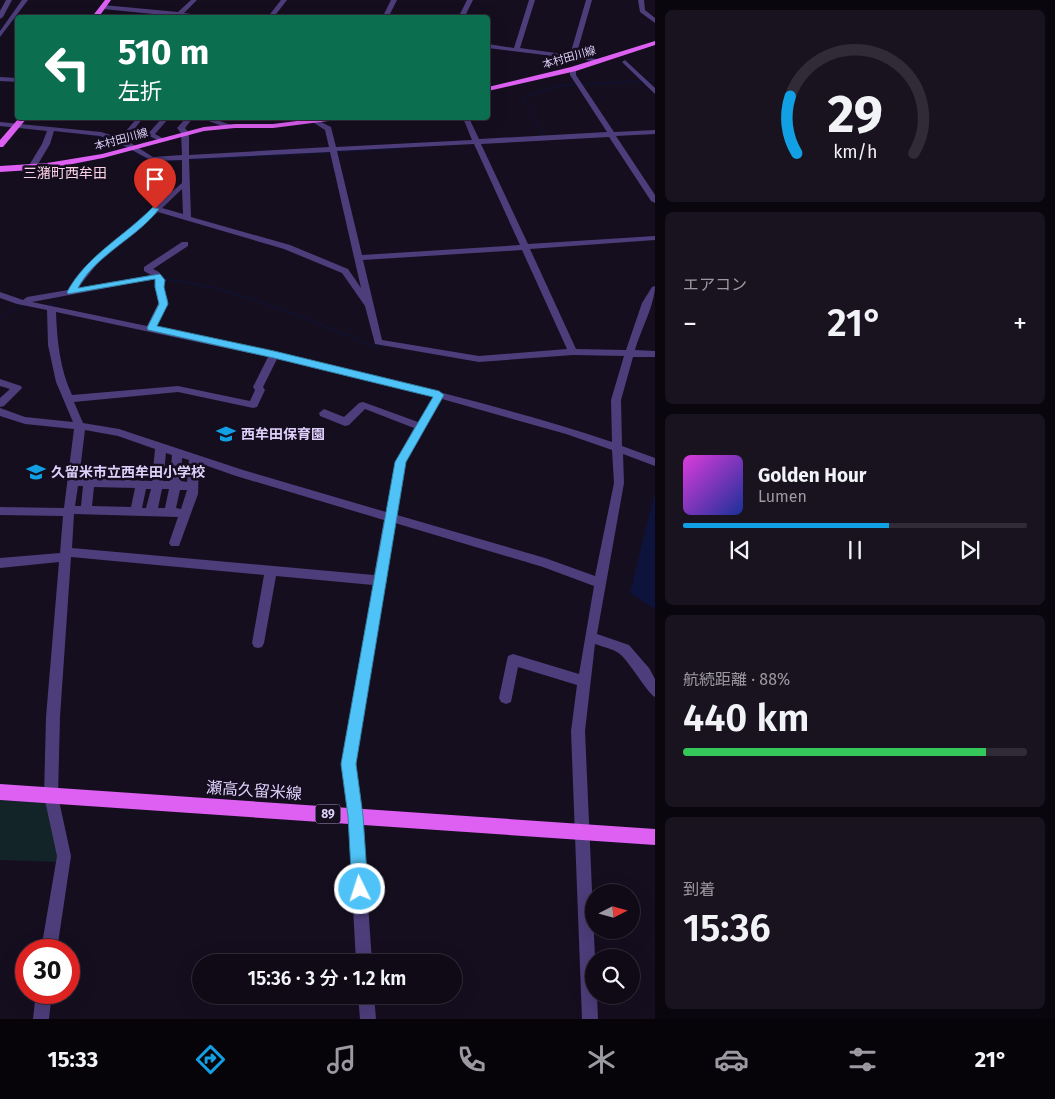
<!DOCTYPE html>
<html lang="ja">
<head>
<meta charset="utf-8">
<style>
	:root { --surface:#100a17; --page:#191320; --text:#f1f3f6; --muted:#9c9aa1; --line:#302b36; --accent:#12a0e5 }
	body { margin:0; font-family:"Fira Sans","Noto Sans JP",sans-serif; background:var(--page); color:var(--text); height:100vh; display:flex; flex-direction:column; font-size:19px; white-space:nowrap }
	* { box-sizing:border-box; margin:0 }
	p { font-size:16px; color:var(--muted) }
	.icon { flex:none; width:28px; height:28px; fill:none; stroke:currentColor; stroke-width:2; stroke-linecap:round; stroke-linejoin:round }
	.map { position:relative; flex:1; overflow:hidden }
	.panel { display:flex; flex-direction:column; gap:10px; padding:10px; background:#09060d; width:400px }
	.panel>* { flex:none }
	.banner { position:absolute; left:15px; top:15px; width:475px; height:105px; border-radius:5px; box-shadow:0 5px 20px #0002,0 0 0 1px var(--line); background:#0b6e4f; color:#fff; overflow:hidden }
	.needle { width:32px; rotate:84deg }
	.tools { position:absolute; left:585px; top:884px; display:grid; gap:10px }
	.tools a { display:grid; place-items:center; width:55px; height:55px; border-radius:50%; background:var(--surface); box-shadow:0 5px 20px #0002,0 0 0 1px var(--line); font-size:25px }
	.speed { position:absolute; left:15px; top:939px; display:flex; gap:10px; font-size:25px; font-weight:700; text-align:center }
	.speed>* { display:grid; place-content:center; width:65px; height:65px; border-radius:50%; background:var(--surface); box-shadow:0 5px 20px #0002,0 0 0 1px var(--line); line-height:1 }
	.speed .limit { border:8px solid #d22; background:#fff; color:#111 }
	.pin { position:absolute; display:grid; place-items:center; width:42px; height:42px; color:#fff; margin:-51px -21px; border-radius:50% 50% 50% 0; rotate:-45deg; box-shadow:0 0 5px #0007 }
	.pin .icon { rotate:45deg }
	.me { position:absolute; width:55px; margin:-28px; rotate:356deg; stroke-linejoin:round; filter:drop-shadow(0 0 4px #0008) }
	.turn { display:flex; align-items:center; gap:18px; height:105px; padding:0 20px; font-size:22px }
	.turn .icon { width:65px; height:65px; stroke-width:2.5 }
	.turn b { display:block; font-size:35px; line-height:42px }
	.big { font-size:38px; font-weight:600; line-height:1.1 }
	.panel .widget { flex:1; display:flex; flex-direction:column; justify-content:center; gap:8px; min-width:0; padding:0 18px; border-radius:8px; background:var(--page) }
	.panel .dial { align-items:center; gap:0 }
	.dial svg { height:130px; overflow:visible; fill:none; stroke:var(--line); stroke-width:7; stroke-linecap:round; text-anchor:middle }
	.dial text { fill:var(--text); stroke:none }
	.song { display:flex; align-items:center; gap:15px }
	.cover { width:60px; height:60px; border-radius:8px; background:linear-gradient(135deg,hsl(300 70% 55%),hsl(230 70% 35%)) }
	.played { height:5px; border-radius:2px; background:linear-gradient(90deg,var(--accent) 60%,var(--line) 60%) }
	.keys { display:flex; justify-content:space-around; direction:ltr }
	.heat { display:flex; justify-content:space-between; align-items:center; font-size:28px; direction:ltr }
	.charge { height:8px; border-radius:4px; background:linear-gradient(90deg,#34c759 88%,var(--line) 0) }
	.trip { position:absolute; left:192px; top:954px; width:270px; height:50px; border-radius:25px; background:var(--surface); box-shadow:0 5px 20px #0002,0 0 0 1px var(--line); font-weight:600; line-height:50px; text-align:center }
	.menu { display:flex; height:80px; justify-content:space-around; align-items:center; background:#060409; color:var(--muted) }
	.menu .icon { width:35px; height:35px }
	.menu .current { color:var(--accent) }
	.menu b { font-size:22px; color:var(--text) }
	main { display:flex; flex:1; min-height:0 }
	.map>svg:first-child { display:block }
</style>
</head>
<body>
<main>
<div class="map">
<svg width="655" height="1019" viewBox="0 0 655 1019">
	<rect width="100%" height="100%" fill="#150e1f"/>
	<path fill="#122428" d="M 0,800 L 49,803 L 59,862 L 0,860 Z"/>
	<path fill="#0d133a" d="M 655,492 L 655,609 L 630,593 Z"/>
	<g fill="none" stroke-linecap="round" stroke-linejoin="round">
		<path stroke="#0d133a" stroke-width="1" d="M 86,134 L 106,138 L 123,146 L 146,162 L 184,160
			M 545,138 L 523,97 L 557,86 L 655,80
			M 336,152 L 403,148
			M 188,160 L 331,152
			M 162,279 C 238,287 306,319 376,347 L 384,345
			M 48,304 L 54,305 L 61,296
			M 0,318 L 22,305"/>
		<path fill="#4d3d7a" fill-rule="evenodd" d="M 6,0 L 12,0 L 3,17 L 0,19 L 0,11 Z
			M 22,0 L 28,0 L 0,37 L 0,31 Z
			M 191,0 L 197,0 L 184,13 L 220,18 L 193,18 L 103,9 L 100,7 L 103,5 L 178,12 Z
			M 281,0 L 287,0 L 273,18 L 267,18 Z
			M 391,0 L 397,0 L 388,18 L 382,18 Z
			M 467,0 L 473,0 L 464,18 L 458,18 Z
			M 529,0 L 535,0 L 520,48 L 570,55 L 586,0 L 592,0 L 576,56 L 602,60 L 602,62 L 488,48 L 488,44 L 514,48 Z
			M 638,0 L 644,0 L 645,10 L 655,18 L 655,23 L 640,12 Z
			M 625,60 L 655,88 L 655,94 L 623,63 L 622,62 Z
			M 573,67 L 576,69 L 576,75 L 614,132 L 655,130 L 655,134 L 616,136 L 655,195 L 655,203 L 651,201 L 609,137 L 481,144 L 528,244 L 655,236 L 655,240 L 530,249 L 576,349 L 626,350 L 642,303 L 652,287 L 655,286 C 655,304 640,332 635,350 L 655,351 L 655,357 L 633,357 L 621,400 L 622,446 L 655,458 L 655,466 L 623,454 L 624,483 L 597,634 L 629,645 L 649,668 L 655,679 L 655,697 C 649,695 630,663 621,655 C 615,649 603,647 595,644 L 585,731 L 595,958 L 594,958 L 594,995 L 597,995 L 598,1019 L 582,1019 L 571,731 L 577,685 L 518,667 L 511,702 L 506,704 L 501,702 L 499,698 L 507,660 L 508,656 L 513,654 L 579,674 L 594,586 L 543,567 L 395,523 L 386,579 L 387,581 L 385,585 L 355,764 L 362,816 L 372,962 L 356,962 L 348,816 L 341,764 L 373,585 L 276,576 L 264,643 L 262,647 L 258,648 L 254,647 L 252,643 L 264,575 L 71,557 L 60,717 L 58,796 L 71,856 L 57,950 L 41,950 L 57,856 L 44,796 L 46,717 L 59,562 L 0,568 L 0,558 L 60,553 L 63,516 L 0,515 L 0,507 L 64,508 L 74,429 L 25,424 L 0,416 L 0,408 L 25,417 L 73,422 L 56,382 L 48,345 L 47,310 L 17,304 L 0,298 L 0,292 L 23,300 L 27,297 L 68,290 L 91,261 L 182,183 L 182,160 L 152,161 L 119,143 L 100,136 L 54,131 L 50,144 L 35,169 L 32,169 L 28,167 L 42,144 L 47,131 L 0,126 L 0,122 L 101,132 L 120,138 L 137,118 L 143,118 L 126,140 L 153,157 L 182,155 L 181,133 L 177,128 L 186,118 L 193,118 L 185,128 L 189,133 L 189,155 L 329,147 L 325,130 L 311,121 L 315,119 L 331,127 L 336,147 L 472,140 L 463,118 L 469,118 L 479,139 L 607,132 L 570,75 L 570,69 ZM 474,144 L 520,245 L 362,255 L 337,151 ZM 330,152 L 361,288 L 348,269 L 290,245 L 191,217 L 189,159 ZM 182,189 L 183,214 L 162,208 ZM 158,212 L 284,249 L 342,273 L 365,306 L 375,344 L 479,362 L 573,355 L 624,356 L 611,400 L 612,442 C 569,427 525,415 481,403 C 374,374 265,350 156,327 L 168,300 L 163,287 L 164,281 L 159,272 L 153,269 L 188,246 L 188,242 L 182,242 L 144,267 L 144,271 L 151,275 L 78,288 L 97,264 ZM 522,250 L 567,349 L 479,356 L 382,340 L 363,260 ZM 155,279 L 155,287 L 160,300 L 147,326 L 32,302 ZM 56,312 L 268,357 L 253,387 L 255,390 L 250,401 L 178,386 L 72,395 C 60,369 57,341 56,312 ZM 277,359 L 433,397 L 418,422 L 363,402 L 359,403 L 344,417 L 324,409 L 319,413 L 320,416 L 345,426 L 349,425 L 365,409 L 414,428 L 395,462 L 386,512 L 243,470 L 119,429 L 83,423 L 74,402 L 178,392 L 253,408 L 257,407 L 265,390 L 263,387 ZM 442,399 L 566,434 L 612,450 L 614,483 L 595,576 L 545,558 L 397,515 L 405,462 ZM 85,430 L 118,436 L 155,449 L 152,481 L 79,478 ZM 166,453 L 172,455 L 170,481 L 163,481 ZM 182,458 L 189,460 L 187,482 L 181,481 ZM 199,463 L 236,476 L 384,520 L 374,575 L 72,548 L 74,514 L 178,517 L 169,543 L 171,546 L 179,546 L 198,494 ZM 78,486 L 83,486 L 81,506 L 75,506 ZM 94,487 L 135,488 L 131,507 L 92,506 ZM 146,489 L 151,489 L 146,508 L 142,508 ZM 162,489 L 169,489 L 165,508 L 158,508 ZM 180,490 L 187,490 L 181,509 L 176,508 Z
			M 0,77 L 18,78 L 18,82 L 0,81 Z
			M 162,118 L 169,118 L 155,134 L 166,140 L 162,142 L 147,135 Z
			M 201,118 L 211,118 L 234,126 L 227,128 Z
			M 0,379 L 21,386 L 22,388 L 4,406 L 0,407 L 0,398 L 10,389 L 0,386 Z
			M 36,992 L 52,992 L 49,1019 L 33,1019 Z
			M 358,995 L 374,995 L 376,1019 L 360,1019 Z"/>
		<path fill="#dd60f2" fill-rule="evenodd" d="M 105,0 L 111,0 L 98,18 L 91,18 Z
			M 655,41 L 655,45 L 576,71 L 488,91 L 488,87 L 571,67 Z
			M 19,118 L 27,118 L 3,147 L 0,147 L 0,140 Z
			M 321,118 L 340,118 L 336,120 L 273,128 L 235,128 L 204,131 L 103,158 L 47,169 L 0,172 L 0,166 L 47,163 L 102,154 L 204,127 L 235,124 L 273,124 Z
			M 0,784 L 655,829 L 655,845 L 0,800 Z"/>
	</g>
	<path fill="#4fc3f7" stroke="#337fa1" d="M 153,207 L 159,209 C 136,239 96,254 78,288 L 160,274 L 165,280 L 164,287 L 168,304 L 157,326 L 274,351 L 439,391 L 444,395 L 406,462 L 356,764 L 363,816 L 368,889 L 365,895 L 360,897 L 354,895 L 352,889 L 348,816 L 341,764 L 395,462 L 433,397 L 274,358 L 148,330 L 147,328 L 159,304 L 155,287 L 155,279 L 68,294 L 67,292 C 87,255 124,237 153,207 Z"/>
	<defs>
		<g id="school-bare" transform="scale(1.5)"><path d="M0-5L7-2L0 1L-7-2ZM-4 1L0 2.5L4 1V4Q0 6-4 4Z" fill="#12a0e5" stroke="#150e1f" stroke-width="2.5" paint-order="stroke"/></g>
	</defs>
	<g fill-rule="evenodd">
		<use href="#school-bare" x="226" y="434"/>
		<use href="#school-bare" x="36" y="472"/>
	</g>
	<g text-anchor="middle" stroke-width="5" stroke-linejoin="round" paint-order="stroke">
		<g font-size="11" fill="#dfd0fb" stroke="#150e1f">
			<text transform="translate(569 57) rotate(-16)" y="4">本村田川線</text>
			<text transform="translate(121 139) rotate(-15)" y="4">本村田川線</text>
		</g>
		<rect fill="#150e1f" stroke="#a296b9" stroke-width="1" x="315.5" y="804.5" width="25" height="19" rx="4"/>
		<g font-size="12" font-weight="bold" fill="#dfd0fb">
			<text x="328" y="818">89</text>
		</g>
		<g font-size="14" fill="#fbd2e3" stroke="#150e1f">
			<text x="65" y="178">三潴町西牟田</text>
		</g>
		<g font-size="14" font-weight="bold" fill="#dfd0fb" stroke="#150e1f" text-anchor="start">
			<text x="241" y="439">西牟田保育園</text>
			<text x="51" y="477">久留米市立西牟田小学校</text>
		</g>
		<g font-size="16" fill="#dfd0fb" stroke="#150e1f">
			<text transform="translate(254 790) rotate(4)" y="6">瀬高久留米線</text>
		</g>
	</g>
</svg>
<div class="tools">
<a><svg class="needle" viewBox="-14 -14 28 28"><path d="M0-13l5 13h-10z" fill="#e53935"/><path d="M0 13l5-13h-10z" fill="#9c9aa1"/></svg></a>
<a><svg class="icon" aria-label="search" viewBox="0 0 24 24"><circle cx="10" cy="10" r="6"/><path d="M15 15l6 6"/></svg></a>
</div>
<div class="speed"><div class="limit">30</div></div>
<div class="pin" style="left:155px;top:209px;background:#d93025"><svg class="icon" aria-label="arrive" viewBox="0 0 24 24"><path d="M6 21V4h12l-3 4 3 4H6"/></svg></div>
<svg class="me" style="left:360px;top:889px" viewBox="-20 -20 40 40"><circle r="17" fill="#4fc3f7" stroke="#fff" stroke-width="3"/><path d="M0-11L8 9 0 5-8 9z" fill="#fff"/></svg>
<div class="trip">15:36 · 3 分 · 1.2 km</div>
<div class="banner">
<div class="turn"><svg class="icon" aria-label="left" viewBox="0 0 24 24"><path d="M17 20v-9H6M10 6l-5 5 5 5"/></svg><div><b>510 m</b>左折</div></div>
</div>
</div>
<section class="panel">
<div class="widget dial"><svg viewBox="0 0 100 80">
<path d="M14 69A42 42 0 1 1 86 69"/>
<path d="M14 69A42 42 0 0 1 10 34" stroke="#12a0e5"/>
<text x="50" y="56" font-size="32" font-weight="700">29</text>
<text x="50" y="72" font-size="11">km/h</text>
</svg></div>
<div class="widget"><p>エアコン</p>
<div class="heat"><a>−</a><b class="big">21°</b><a>+</a></div>
</div>
<div class="widget">
<div class="song"><i class="cover"></i><div><b>Golden Hour</b><p>Lumen</p></div></div>
<div class="played"></div>
<div class="keys"><svg class="icon" aria-label="previous" viewBox="0 0 24 24"><path d="M18 5L8 12l10 7zM5 5v14"/></svg><svg class="icon" aria-label="pause" viewBox="0 0 24 24"><path d="M8 5v14M16 5v14"/></svg><svg class="icon" aria-label="next" viewBox="0 0 24 24"><path d="M6 5l10 7-10 7zM19 5v14"/></svg></div>
</div>
<div class="widget"><p>航続距離 · 88%</p><b class="big">440 km</b><div class="charge"></div></div>
<div class="widget"><p>到着</p><b class="big">15:36</b></div>
</section>
</main>
<nav class="menu">
<b>15:33</b>
<svg class="icon current" aria-label="directions" viewBox="0 0 24 24"><path d="M12 3l9 9-9 9-9-9zM9 14v-3h6M13 9l2 2-2 2"/></svg>
<svg class="icon" aria-label="music" viewBox="0 0 24 24"><path d="M9 18V5l10-2v13"/><circle cx="6" cy="18" r="3"/><circle cx="16" cy="16" r="3"/></svg>
<svg class="icon" aria-label="phone" viewBox="0 0 24 24"><path d="M5 4h4l2 5-3 2q2 4 5 5l2-3 5 2v4C11 20 4 13 5 4z"/></svg>
<svg class="icon" aria-label="climate" viewBox="0 0 24 24"><path d="M12 3v18M4 7l16 10M4 17L20 7"/></svg>
<svg class="icon" aria-label="car" viewBox="0 0 24 24"><path d="M5 17H2v-5l4-1 3-4h7l3 4 3 1v5h-3M9 17h6M6 11h13"/><circle cx="7" cy="17" r="2"/><circle cx="17" cy="17" r="2"/></svg>
<svg class="icon" aria-label="filters" viewBox="0 0 24 24"><path d="M4 7h16M4 17h16"/><circle cx="9" cy="7" r="2"/><circle cx="15" cy="17" r="2"/></svg>
<b>21°</b>
</nav>
</body>
</html>
